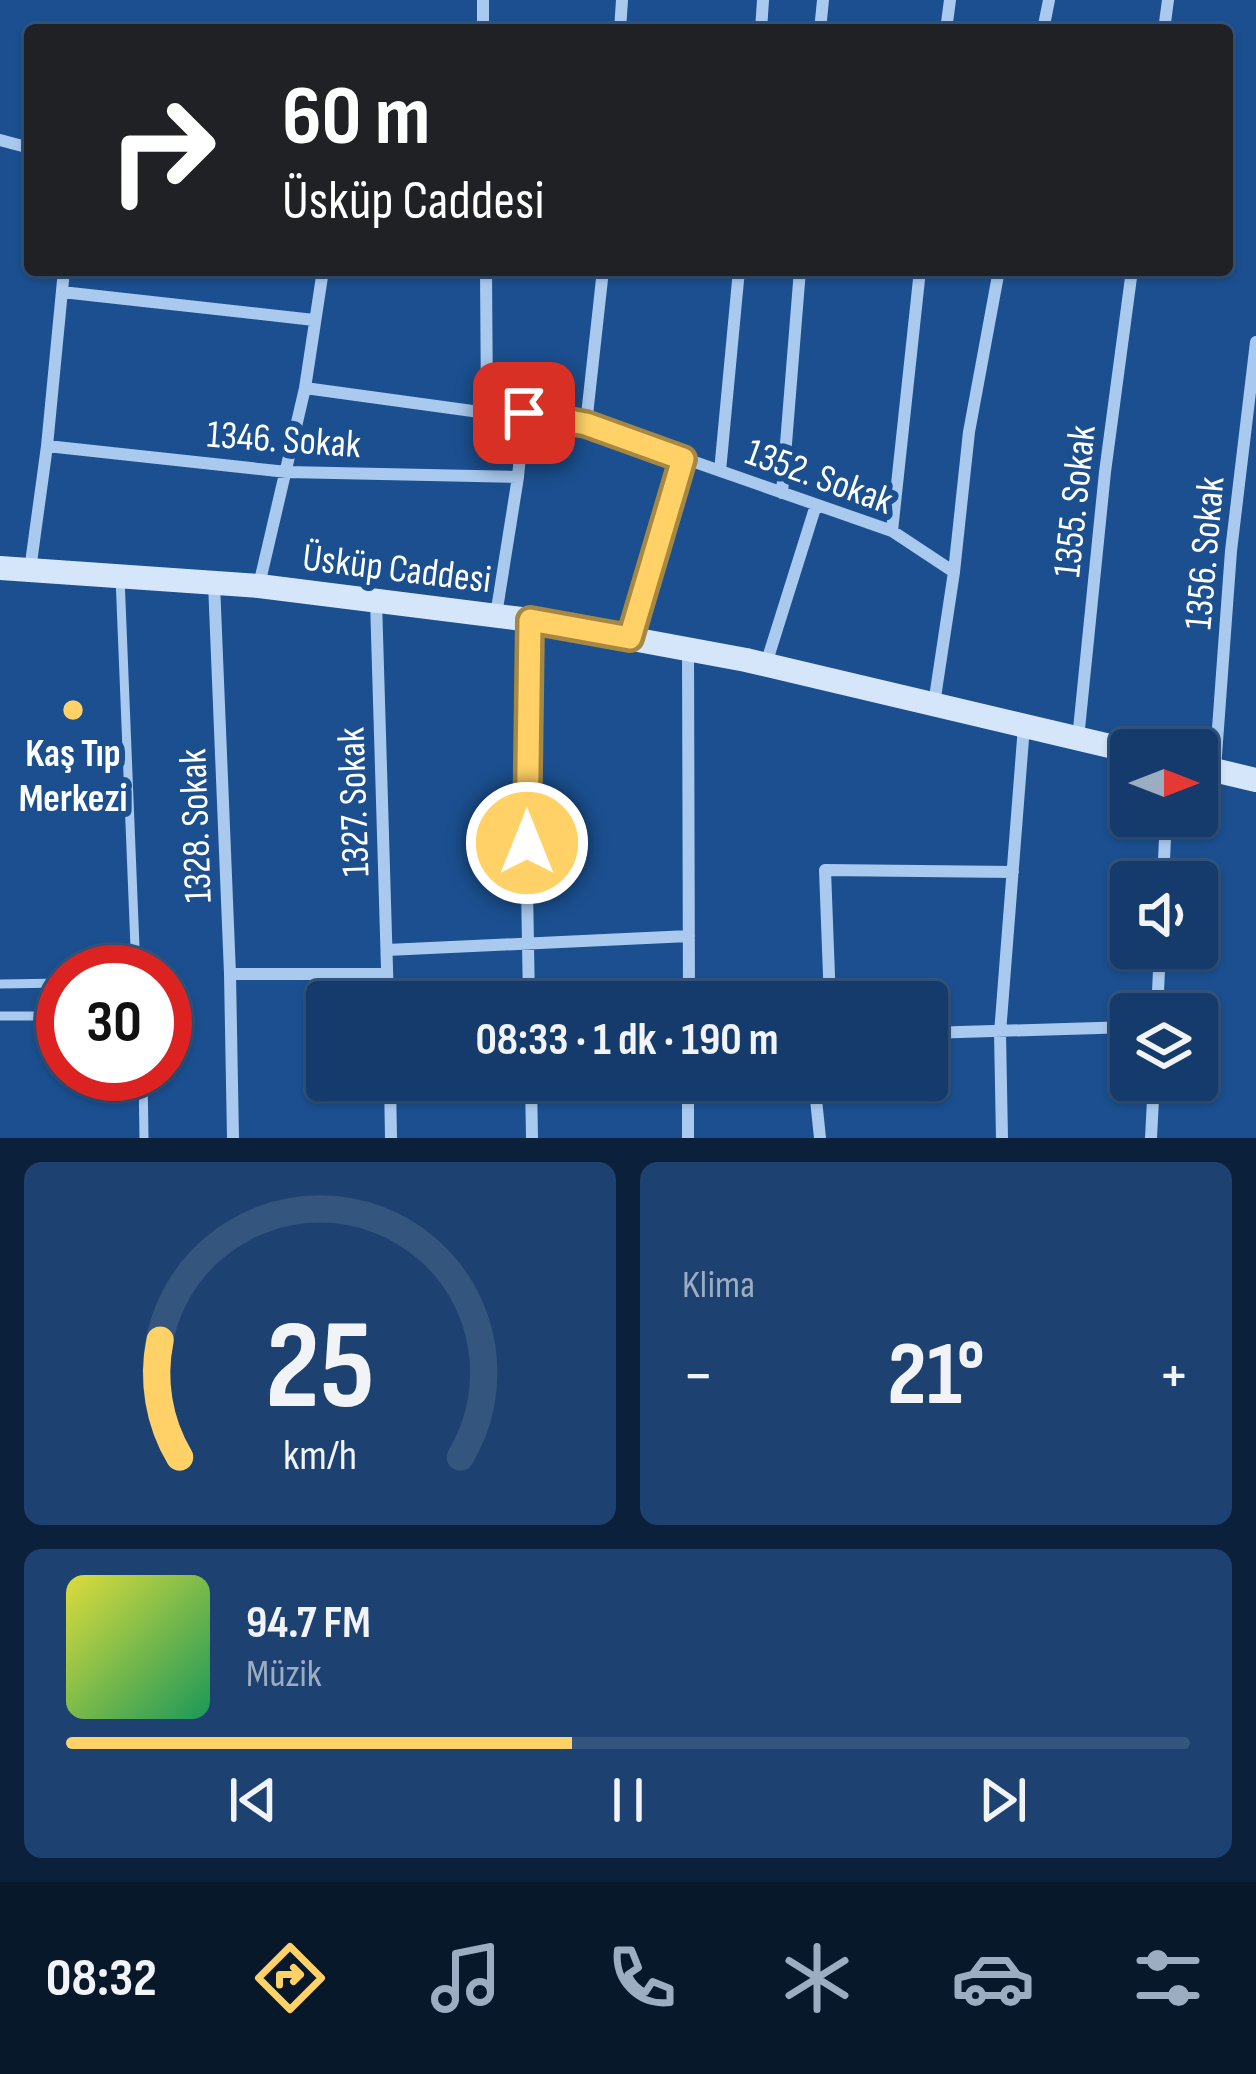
<!DOCTYPE html>
<html lang="tr">
<head>
<meta charset="utf-8">
<style>
	:root { --surface:#143b6b; --page:#1d4271; --text:#f1f3f6; --muted:#9dadc1; --line:#33557e; --accent:#ffd166 }
	body { margin:0; font-family:"Sofia Sans Condensed",sans-serif; background:var(--page); color:var(--text); height:100vh; display:flex; flex-direction:column; font-size:45px; white-space:nowrap }
	* { box-sizing:border-box; margin:0 }
	p { font-size:39px; color:var(--muted) }
	.icon { flex:none; width:66px; height:66px; fill:none; stroke:currentColor; stroke-width:2; stroke-linecap:round; stroke-linejoin:round }
	.map { position:relative; height:1138px; overflow:hidden }
	.drawer { display:flex; flex-direction:column; gap:24px; padding:24px; background:#0b203b; flex:1 }
	.drawer>* { flex:none }
	.banner { position:absolute; left:24px; top:24px; width:1209px; height:252px; border-radius:12px; box-shadow:0 3px 9px #0004,0 0 0 3px var(--line); background:#202124; color:#fff; overflow:hidden }
	.needle { width:78px; rotate:90deg }
	.tools { position:absolute; left:1110px; top:729px; display:grid; gap:24px }
	.tools a { display:grid; place-items:center; width:108px; height:108px; border-radius:12px; background:var(--surface); box-shadow:0 3px 9px #0004,0 0 0 3px var(--line); font-size:60px }
	.speed { position:absolute; left:36px; top:945px; display:flex; gap:24px; font-size:60px; font-weight:700; text-align:center }
	.speed>* { display:grid; place-content:center; width:156px; height:156px; border-radius:50%; background:var(--surface); box-shadow:0 3px 9px #0004,0 0 0 3px var(--line); line-height:1 }
	.speed .limit { border:18px solid #d22; background:#fff; color:#111 }
	.pin { position:absolute; display:grid; place-items:center; width:102px; height:102px; color:#fff; margin:-51px; border-radius:24px; box-shadow:0 6px 18px #0006 }
	.me { position:absolute; width:132px; margin:-66px; rotate:0deg; stroke-linejoin:round; filter:drop-shadow(0 0 9px #0008) }
	.turn { display:flex; align-items:center; gap:42px; height:252px; padding:0 60px; font-size:54px }
	.turn .icon { width:156px; height:156px; stroke-width:2.5 }
	.turn b { display:block; font-size:84px; line-height:102px }
	.big { font-size:90px; font-weight:700; line-height:1.1 }
	.drawer .widget { flex:1; display:flex; flex-direction:column; justify-content:center; gap:18px; min-width:0; padding:0 42px; border-radius:18px; background:var(--page) }
	.drawer .dial { align-items:center; gap:0 }
	.dial svg { height:312px; overflow:visible; fill:none; stroke:var(--line); stroke-width:7; stroke-linecap:round; text-anchor:middle }
	.dial text { fill:var(--text); stroke:none }
	.song { display:flex; align-items:center; gap:36px }
	.cover { width:144px; height:144px; border-radius:18px; background:linear-gradient(135deg,hsl(60 70% 55%),hsl(150 70% 35%)) }
	.played { height:12px; border-radius:6px; background:linear-gradient(90deg,var(--accent) 45%,var(--line) 45%) }
	.keys { display:flex; justify-content:space-around; direction:ltr }
	.heat { display:flex; justify-content:space-between; align-items:center; font-size:66px; direction:ltr }
	.drawer .tiles { flex:1; display:grid; gap:24px; grid-template-columns:1fr 1fr }
	.widget:last-child { grid-column:span 2 }
	.trip { position:absolute; left:306px; top:981px; width:642px; height:120px; border-radius:12px; background:var(--surface); box-shadow:0 3px 9px #0004,0 0 0 3px var(--line); font-weight:700; line-height:120px; text-align:center }
	.tabs { display:flex; height:192px; justify-content:space-around; align-items:center; background:#08182b; color:var(--muted) }
	.tabs .icon { width:84px; height:84px }
	.tabs .active { color:var(--accent) }
	.tabs b { font-size:54px; color:var(--text) }
	.map>svg:first-child { display:block }
</style>
</head>
<body>
<div class="map">
<svg width="1256" height="1138" viewBox="0 0 1256 1138">
	<rect width="100%" height="100%" fill="#1b4f8f"/>
	<g fill="none" stroke-linecap="round" stroke-linejoin="round">
		<path stroke="#a9c9ee" stroke-width="9" d="M 120,577 L 136,972
			M 0,984 L 63,983
			M 0,1016 L 63,1016
			M 143,1074 L 144,1138"/>
		<path stroke="#a9c9ee" stroke-width="12" d="M 483,0 L 483,30
			M 620,30 L 622,0
			M 761,30 L 763,0
			M 820,30 L 823,0
			M 946,30 L 950,0
			M 1043,30 L 1049,0
			M 1164,30 L 1168,0
			M 0,140 L 30,148
			M 486,270 L 487,413
			M 62,292 L 314,320
			M 305,388 L 487,413 L 524,413 L 586,424 L 892,531 L 954,572
			M 586,424 L 603,270
			M 47,446 L 287,472 L 518,477
			M 720,471 L 739,270
			M 782,493 L 800,270
			M 892,531 L 920,270
			M 30,570 L 47,446 L 64,270
			M 214,583 L 230,974 L 233,1138
			M 259,585 L 305,388 L 323,270
			M 376,601 L 388,1002
			M 496,615 L 518,477 L 524,413
			M 630,638 L 683,459
			M 688,649 L 689,1002
			M 766,664 L 816,505
			M 934,704 L 954,572 L 969,432 L 999,270
			M 1078,739 L 1105,472 L 1132,270
			M 1215,769 L 1231,551 L 1256,342
			M 1163,882 L 1166,816
			M 387,950 L 689,936
			M 230,974 L 387,974
			M 529,1002 L 527,887 L 530,620
			M 830,1002 L 825,870 L 1013,872
			M 1157,1014 L 1160,948
			M 927,1033 L 1131,1027
			M 390,1080 L 391,1138
			M 531,1080 L 532,1138
			M 814,1080 L 820,1138
			M 688,1138 L 688,1080
			M 1002,1138 L 1000,1033 L 1024,726
			M 1151,1138 L 1154,1080"/>
		<path stroke="#d6e6fa" stroke-width="24" d="M 0,568 L 259,586 L 530,620 L 746,660 L 1131,751
			M 1197,766 L 1256,780"/>
	</g>
	<g fill="none" stroke-linecap="round" stroke-linejoin="round">
		<g stroke="#a68842" stroke-width="30">
			<path id="route" d="M 524,413 L 586,424 L 683,459 L 630,638 L 530,620 L 527,843"/>
		</g>
		<use href="#route" stroke="#ffd166" stroke-width="21"/>
	</g>
	<circle fill="#ffd166" stroke="#1b4f8f" stroke-width="4.5" cx="73" cy="710" r="12"/>
	<g text-anchor="middle" stroke-width="12" stroke-linejoin="round" paint-order="stroke">
		<g font-size="39" fill="#fff" stroke="#1b4f8f">
			<text transform="translate(284 438) rotate(4)" y="14">1346. Sokak</text>
			<text transform="translate(820 475) rotate(20)" y="14">1352. Sokak</text>
			<text transform="translate(1073 501) rotate(-84)" y="14">1355. Sokak</text>
			<text transform="translate(1203 553) rotate(-85)" y="14">1356. Sokak</text>
			<text transform="translate(397 567) rotate(7)" y="14">Üsküp Caddesi</text>
			<text transform="translate(352 802) rotate(-92)" y="14">1327. Sokak</text>
			<text transform="translate(194 826) rotate(-92)" y="14">1328. Sokak</text>
		</g>
		<g font-size="39" font-weight="bold" fill="#fff" stroke="#1b4f8f">
			<text x="73" y="766">Kaş Tıp<tspan x="73" dy="45">Merkezi</tspan></text>
		</g>
	</g>
</svg>
<div class="tools">
<a><svg class="needle" viewBox="-14 -14 28 28"><path d="M0-13l5 13h-10z" fill="#e53935"/><path d="M0 13l5-13h-10z" fill="#9dadc1"/></svg></a>
<a><svg class="icon" aria-label="sound" viewBox="0 0 24 24"><path d="M4 9h4l5-4v14l-5-4H4zM17 9q2 3 0 6"/></svg></a>
<a><svg class="icon" aria-label="layers" viewBox="0 0 24 24"><path d="M12 4l9 5-9 5-9-5zM3 14l9 5 9-5"/></svg></a>
</div>
<div class="speed"><div class="limit">30</div></div>
<div class="pin" style="left:524px;top:413px;background:#d93025"><svg class="icon" aria-label="arrive" viewBox="0 0 24 24"><path d="M6 21V4h12l-3 4 3 4H6"/></svg></div>
<svg class="me" style="left:527px;top:843px" viewBox="-20 -20 40 40"><circle r="17" fill="#ffd166" stroke="#fff" stroke-width="3"/><path d="M0-11L8 9 0 5-8 9z" fill="#fff"/></svg>
<div class="trip">08:33 · 1 dk · 190 m</div>
<div class="banner">
<div class="turn"><svg class="icon" aria-label="right" viewBox="0 0 24 24"><path d="M7 20v-9h11M14 6l5 5-5 5"/></svg><div><b>60 m</b>Üsküp Caddesi</div></div>
</div>
</div>
<section class="drawer">
<div class="tiles">
<div class="widget dial"><svg viewBox="0 0 100 80">
<path d="M14 69A42 42 0 1 1 86 69"/>
<path d="M14 69A42 42 0 0 1 9 39" stroke="#ffd166"/>
<text x="50" y="56" font-size="32" font-weight="700">25</text>
<text x="50" y="72" font-size="11">km/h</text>
</svg></div>
<div class="widget"><p>Klima</p>
<div class="heat"><a>−</a><b class="big">21°</b><a>+</a></div>
</div>
<div class="widget">
<div class="song"><i class="cover"></i><div><b>94.7 FM</b><p>Müzik</p></div></div>
<div class="played"></div>
<div class="keys"><svg class="icon" aria-label="previous" viewBox="0 0 24 24"><path d="M18 5L8 12l10 7zM5 5v14"/></svg><svg class="icon" aria-label="pause" viewBox="0 0 24 24"><path d="M8 5v14M16 5v14"/></svg><svg class="icon" aria-label="next" viewBox="0 0 24 24"><path d="M6 5l10 7-10 7zM19 5v14"/></svg></div>
</div>
</div>
</section>
<nav class="tabs">
<b>08:32</b>
<svg class="icon active" aria-label="directions" viewBox="0 0 24 24"><path d="M12 3l9 9-9 9-9-9zM9 14v-3h6M13 9l2 2-2 2"/></svg>
<svg class="icon" aria-label="music" viewBox="0 0 24 24"><path d="M9 18V5l10-2v13"/><circle cx="6" cy="18" r="3"/><circle cx="16" cy="16" r="3"/></svg>
<svg class="icon" aria-label="phone" viewBox="0 0 24 24"><path d="M5 4h4l2 5-3 2q2 4 5 5l2-3 5 2v4C11 20 4 13 5 4z"/></svg>
<svg class="icon" aria-label="climate" viewBox="0 0 24 24"><path d="M12 3v18M4 7l16 10M4 17L20 7"/></svg>
<svg class="icon" aria-label="car" viewBox="0 0 24 24"><path d="M5 17H2v-5l4-1 3-4h7l3 4 3 1v5h-3M9 17h6M6 11h13"/><circle cx="7" cy="17" r="2"/><circle cx="17" cy="17" r="2"/></svg>
<svg class="icon" aria-label="filters" viewBox="0 0 24 24"><path d="M4 7h16M4 17h16"/><circle cx="9" cy="7" r="2"/><circle cx="15" cy="17" r="2"/></svg>
</nav>
</body>
</html>
